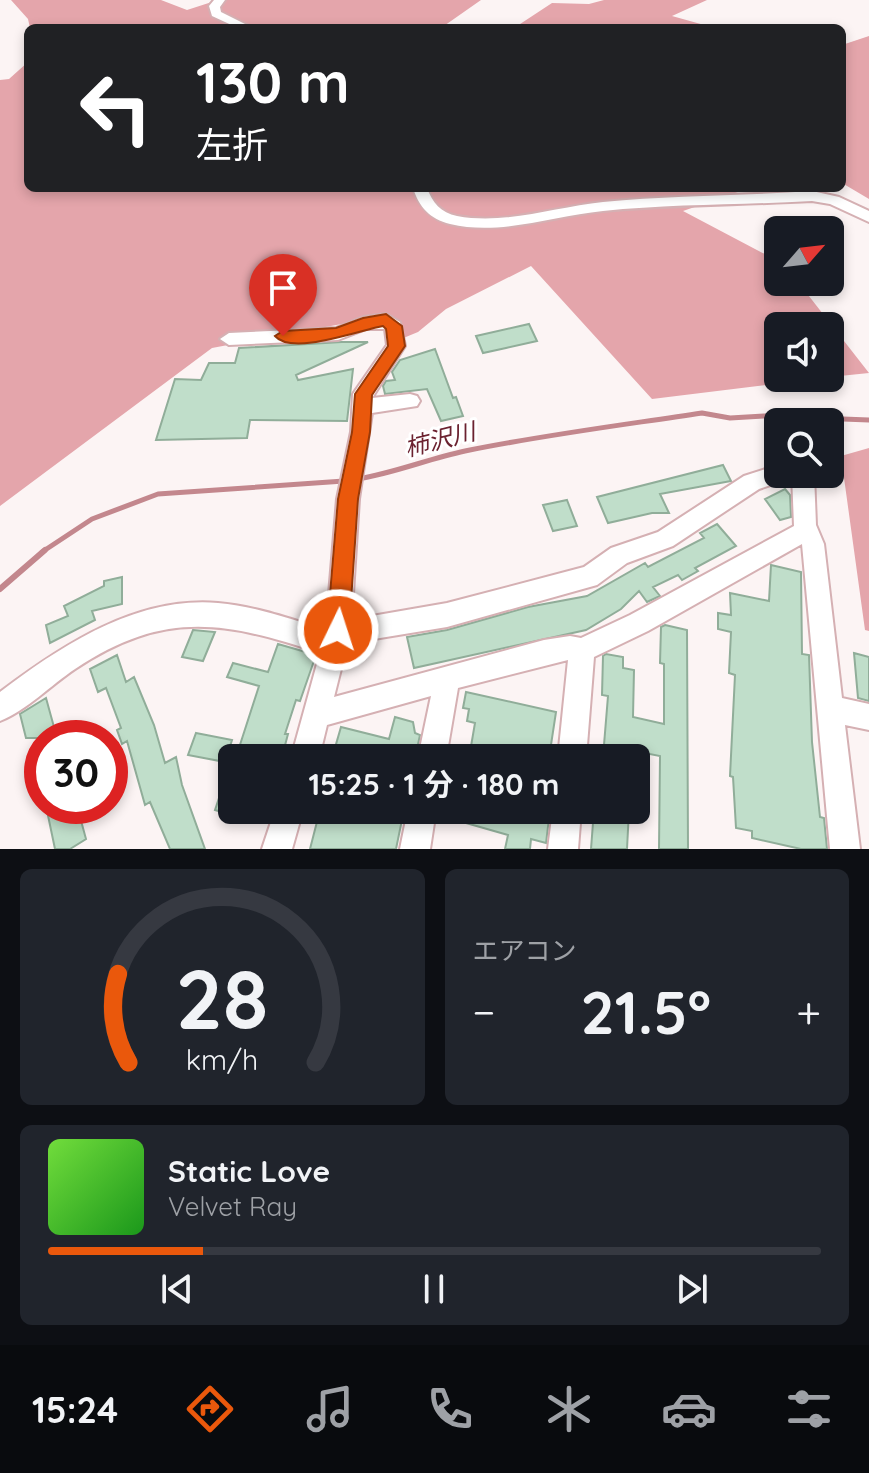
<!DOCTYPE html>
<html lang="ja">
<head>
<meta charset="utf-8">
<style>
	:root { --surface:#171b24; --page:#20242c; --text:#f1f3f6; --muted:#9ea1a6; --line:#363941; --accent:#ea580c }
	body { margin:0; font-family:Quicksand,"Noto Sans JP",sans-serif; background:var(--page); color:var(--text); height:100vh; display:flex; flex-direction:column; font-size:30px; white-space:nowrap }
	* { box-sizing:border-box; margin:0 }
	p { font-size:26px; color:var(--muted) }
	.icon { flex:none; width:44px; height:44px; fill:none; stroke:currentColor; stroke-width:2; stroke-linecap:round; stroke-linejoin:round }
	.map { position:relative; height:849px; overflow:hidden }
	.details { display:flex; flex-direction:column; gap:20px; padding:20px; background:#0d0f14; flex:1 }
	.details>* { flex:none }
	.banner { position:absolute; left:24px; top:24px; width:822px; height:168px; border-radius:12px; box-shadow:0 4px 12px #0003; background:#202124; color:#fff; overflow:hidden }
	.needle { width:52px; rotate:62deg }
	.tools { position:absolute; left:764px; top:216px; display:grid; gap:16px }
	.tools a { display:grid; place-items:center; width:80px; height:80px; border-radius:12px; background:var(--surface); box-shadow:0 4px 12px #0003; font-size:40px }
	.speed { position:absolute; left:24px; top:720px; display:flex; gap:16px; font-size:40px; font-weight:700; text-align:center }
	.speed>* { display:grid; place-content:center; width:104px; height:104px; border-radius:50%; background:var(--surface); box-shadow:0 4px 12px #0003; line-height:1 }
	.speed .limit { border:12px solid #d22; background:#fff; color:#111 }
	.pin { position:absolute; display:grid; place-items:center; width:68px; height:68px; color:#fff; margin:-82px -34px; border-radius:50% 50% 50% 0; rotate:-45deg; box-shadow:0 0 8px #0007 }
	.pin .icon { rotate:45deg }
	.me { position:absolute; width:88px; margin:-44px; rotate:4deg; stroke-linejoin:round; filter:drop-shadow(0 0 6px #0008) }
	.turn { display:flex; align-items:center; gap:28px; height:168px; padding:0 40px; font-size:36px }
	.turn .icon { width:104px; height:104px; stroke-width:2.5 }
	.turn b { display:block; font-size:56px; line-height:68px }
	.big { font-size:60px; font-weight:700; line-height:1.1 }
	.details .card { flex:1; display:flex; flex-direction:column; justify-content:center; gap:12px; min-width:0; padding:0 28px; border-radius:12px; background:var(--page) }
	.details .dial { align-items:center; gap:0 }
	.dial svg { height:208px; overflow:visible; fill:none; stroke:var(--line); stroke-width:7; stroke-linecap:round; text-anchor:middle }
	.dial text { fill:var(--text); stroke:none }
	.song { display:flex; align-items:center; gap:24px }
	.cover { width:96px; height:96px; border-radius:12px; background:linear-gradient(135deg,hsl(100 70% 55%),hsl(120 70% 35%)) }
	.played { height:8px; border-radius:4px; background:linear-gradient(90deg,var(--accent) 20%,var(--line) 20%) }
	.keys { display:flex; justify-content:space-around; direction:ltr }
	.heat { display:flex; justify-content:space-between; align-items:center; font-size:44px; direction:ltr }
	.details .tiles { flex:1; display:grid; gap:20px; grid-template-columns:1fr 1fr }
	.card:last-child { grid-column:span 2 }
	.trip { position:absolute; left:218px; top:744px; width:432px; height:80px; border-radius:12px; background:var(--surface); box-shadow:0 4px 12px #0003; font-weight:700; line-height:80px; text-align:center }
	.tabs { display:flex; height:128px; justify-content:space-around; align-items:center; background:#090b0e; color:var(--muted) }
	.tabs .icon { width:56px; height:56px }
	.tabs .selected { color:var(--accent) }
	.tabs b { font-size:36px; color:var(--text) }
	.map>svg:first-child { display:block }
</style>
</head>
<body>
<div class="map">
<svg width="869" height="849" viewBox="0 0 869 849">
	<rect width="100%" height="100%" fill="#fcf4f4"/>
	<path fill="#e4a5ab" d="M 11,0 L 161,0 L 187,10 L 218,0 L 481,0 L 441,28 L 30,28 L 28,19 Z
		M 604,0 L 707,0 L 672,16 L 715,28 L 514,28 L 552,3 L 589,4 Z
		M 869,36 L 869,199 L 842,183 L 842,45 Z
		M 28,62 L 28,188 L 768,188 L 741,191 L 683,211 L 778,261 L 778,282 L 798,282 L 869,373 L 830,377 L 830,326 L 778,326 L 778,378 L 823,378 L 652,399 L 531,266 L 446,309 L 418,332 L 401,339 L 374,318 L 212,348 L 0,506 L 0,80 L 9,79 Z
		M 869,448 L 869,631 L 865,630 L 841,456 Z"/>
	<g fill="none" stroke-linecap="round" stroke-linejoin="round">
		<path stroke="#c3878d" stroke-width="5" d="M 358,479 C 394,473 428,459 465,451 C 543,435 623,425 702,413 L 730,418 L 764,416 L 869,420
			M 42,552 L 92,519 L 158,494 L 344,481"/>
		<path stroke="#c3878d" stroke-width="6" d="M 0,589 L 45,550"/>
	</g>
	<path fill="#c0deca" stroke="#90ad99" stroke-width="2" d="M 529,324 L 537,341 L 506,348 L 483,353 L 476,336 Z
		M 342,342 L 368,342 L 296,375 L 298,380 L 353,369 L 347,421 L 250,420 L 247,438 L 156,440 L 175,379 L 201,380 L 209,363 L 235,363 L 239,348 Z
		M 435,349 L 453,398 L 456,397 L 463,416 L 441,421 L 427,389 L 385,394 L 383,386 L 386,381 L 395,380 L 392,372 L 400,360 Z
		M 723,465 L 731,481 L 660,494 L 669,513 L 652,513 L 608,523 L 597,497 Z
		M 785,489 L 790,495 L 791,517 L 780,520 L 765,499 Z
		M 567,500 L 577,526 L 553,531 L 543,505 Z
		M 717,524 L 736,546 L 695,568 L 698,571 L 682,580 L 678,575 L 653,587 L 660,596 L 647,602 L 639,591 L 621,609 L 586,630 L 414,668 L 407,637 L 447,630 L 528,607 L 587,596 L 645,563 L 648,567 L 704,538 L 700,533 Z
		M 771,565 L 801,572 L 802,654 L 809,655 L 812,742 L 820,817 L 824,818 L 827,849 L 801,849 L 752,838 L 752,831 L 736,828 L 733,777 L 730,776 L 735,675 L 729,673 L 731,632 L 718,629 L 718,613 L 731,615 L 730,593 L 769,601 Z
		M 122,577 L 122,604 L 92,611 L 95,620 L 50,643 L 46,625 L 68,616 L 64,606 L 104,586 L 104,581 Z
		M 665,625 L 687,630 L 688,849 L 659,849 L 660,756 L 604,745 L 608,696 L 602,695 L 603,656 L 606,654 L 623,657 L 623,668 L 634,670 L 633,717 L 664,724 L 664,664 L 660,663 L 661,627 Z
		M 193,630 L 215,632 L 203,661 L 182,657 Z
		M 278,644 L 316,655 L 300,701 L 296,700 L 285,734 L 288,734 L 284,749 L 279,748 L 277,755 L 271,753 L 267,758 L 238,751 L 259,686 L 227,677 L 233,663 L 268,672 Z
		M 854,653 L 869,657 L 869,701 L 858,698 Z
		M 117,655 L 126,682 L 134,677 L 154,725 L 165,763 L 176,757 L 182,785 L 205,849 L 170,849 L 150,802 L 145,805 L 127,741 L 122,744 L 117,730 L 121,728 L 106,688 L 98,692 L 90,669 Z
		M 466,692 L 556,712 L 549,758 L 469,758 L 475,723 L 467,721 L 469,709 L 463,708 Z
		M 46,698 L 57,738 L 26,738 L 20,714 Z
		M 395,717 L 413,722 L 415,733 L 420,735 L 415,758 L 332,758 L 341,727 L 389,739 Z
		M 196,733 L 232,740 L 225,762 L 188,755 Z
		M 229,768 L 232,769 L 232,815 L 215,810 Z
		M 46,806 L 77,806 L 86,839 L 70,849 L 55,849 Z
		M 320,810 L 404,810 L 396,849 L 310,849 Z
		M 439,810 L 550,810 L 546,843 L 531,839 L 530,849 L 505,849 L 508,835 L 438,815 Z
		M 594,810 L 629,810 L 627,849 L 591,849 Z"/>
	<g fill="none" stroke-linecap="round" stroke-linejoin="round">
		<g stroke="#d5b0b3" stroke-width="4">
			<path id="minor" d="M 214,0 L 225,0 L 220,7 L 221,12 L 253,28 L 238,28 L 212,16 L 209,6 Z
				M 413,188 L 427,188 C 432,202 441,213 457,216 C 505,225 555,207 603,202 C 673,195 742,196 812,191 L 839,197 L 869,211 L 869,222 L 830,204 L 812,201 C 742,205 672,204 603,211 C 553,216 500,236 450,224 C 430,219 419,207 413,188 Z
				M 386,314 L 400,322 L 405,346 L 372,398 L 410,394 L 417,396 L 420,401 L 417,406 L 372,413 L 359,499 L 351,625 L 372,616 L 447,603 L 584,567 L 611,548 L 658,532 L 744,476 L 778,465 L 778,474 L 789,474 L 785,480 L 759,489 L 673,546 L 627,563 L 597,585 L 447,627 L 374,639 L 345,653 L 334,697 L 544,640 L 570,636 L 581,638 L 630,615 L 794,526 L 792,474 L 814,474 L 816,525 L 824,544 L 842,698 L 869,704 L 869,730 L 845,725 L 860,849 L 830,849 L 802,544 L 648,631 L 594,657 L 586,758 L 558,758 L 568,660 L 458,688 L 446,758 L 418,758 L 431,696 L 327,725 L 319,758 L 291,758 L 320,653 C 224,621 164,610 75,669 C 51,685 27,710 0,721 L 0,692 C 62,645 137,596 218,603 C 255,606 291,619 326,630 L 337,499 L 351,432 L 353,394 L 387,345 L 385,329 L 366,329 L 338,340 L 229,345 L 220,339 L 229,333 L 336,328 L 363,317 Z
				M 275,810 L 303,810 L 292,849 L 262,849 Z
				M 408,810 L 436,810 L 430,849 L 400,849 Z
				M 553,810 L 581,810 L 578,849 L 548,849 Z"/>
		</g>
		<use href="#minor" fill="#fff" fill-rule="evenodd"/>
	</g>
	<path fill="#ea580c" stroke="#983908" stroke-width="2" d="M 386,314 L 402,326 L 405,346 L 372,395 L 370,432 L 358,499 L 349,630 L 346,637 L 338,641 L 330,637 L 327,630 L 338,499 L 352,432 L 355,394 L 388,346 L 386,329 L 383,326 C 360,330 292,356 275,336 L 283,331 L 336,328 L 363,318 Z"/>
	<g text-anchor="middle" stroke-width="6" stroke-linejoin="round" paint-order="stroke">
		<g font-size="24" font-style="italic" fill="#6b2230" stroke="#fff">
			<text transform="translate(440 440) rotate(-14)" y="8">柿沢川</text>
		</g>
	</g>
</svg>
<div class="tools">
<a><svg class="needle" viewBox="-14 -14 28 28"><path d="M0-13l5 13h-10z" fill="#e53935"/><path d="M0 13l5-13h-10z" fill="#9ea1a6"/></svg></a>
<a><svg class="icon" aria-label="sound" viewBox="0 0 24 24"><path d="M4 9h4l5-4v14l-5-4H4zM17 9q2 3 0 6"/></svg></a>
<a><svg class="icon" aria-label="search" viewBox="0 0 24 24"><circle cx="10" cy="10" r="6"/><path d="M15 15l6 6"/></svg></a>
</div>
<div class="speed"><div class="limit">30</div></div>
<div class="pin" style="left:283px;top:336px;background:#d93025"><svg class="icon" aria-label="arrive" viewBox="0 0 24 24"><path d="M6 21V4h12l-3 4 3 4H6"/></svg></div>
<svg class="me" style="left:338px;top:630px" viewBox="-20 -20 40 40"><circle r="17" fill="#ea580c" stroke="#fff" stroke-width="3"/><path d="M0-11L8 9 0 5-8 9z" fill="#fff"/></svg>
<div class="trip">15:25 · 1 分 · 180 m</div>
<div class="banner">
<div class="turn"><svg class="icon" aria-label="left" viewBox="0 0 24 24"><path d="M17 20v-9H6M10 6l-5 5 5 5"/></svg><div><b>130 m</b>左折</div></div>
</div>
</div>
<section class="details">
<div class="tiles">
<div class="card dial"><svg viewBox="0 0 100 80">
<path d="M14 69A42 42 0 1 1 86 69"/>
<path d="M14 69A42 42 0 0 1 10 35" stroke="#ea580c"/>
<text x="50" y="56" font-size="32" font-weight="700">28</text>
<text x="50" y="72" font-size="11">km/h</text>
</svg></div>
<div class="card"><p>エアコン</p>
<div class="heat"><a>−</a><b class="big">21.5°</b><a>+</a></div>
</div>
<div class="card">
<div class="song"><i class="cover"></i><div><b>Static Love</b><p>Velvet Ray</p></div></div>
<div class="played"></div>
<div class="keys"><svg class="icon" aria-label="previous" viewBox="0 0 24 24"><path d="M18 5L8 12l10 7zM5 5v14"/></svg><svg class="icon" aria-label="pause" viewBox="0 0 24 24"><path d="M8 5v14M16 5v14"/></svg><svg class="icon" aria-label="next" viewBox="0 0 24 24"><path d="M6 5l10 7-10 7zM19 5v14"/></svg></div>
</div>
</div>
</section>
<nav class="tabs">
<b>15:24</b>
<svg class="icon selected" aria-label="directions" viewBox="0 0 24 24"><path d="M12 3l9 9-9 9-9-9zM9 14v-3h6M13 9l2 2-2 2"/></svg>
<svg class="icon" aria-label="music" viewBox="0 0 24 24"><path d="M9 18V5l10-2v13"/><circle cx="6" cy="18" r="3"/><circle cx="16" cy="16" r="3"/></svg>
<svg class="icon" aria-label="phone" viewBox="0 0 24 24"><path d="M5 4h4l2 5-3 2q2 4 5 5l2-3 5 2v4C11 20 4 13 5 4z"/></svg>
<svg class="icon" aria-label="climate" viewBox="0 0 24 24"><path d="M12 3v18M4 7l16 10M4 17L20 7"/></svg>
<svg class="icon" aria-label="car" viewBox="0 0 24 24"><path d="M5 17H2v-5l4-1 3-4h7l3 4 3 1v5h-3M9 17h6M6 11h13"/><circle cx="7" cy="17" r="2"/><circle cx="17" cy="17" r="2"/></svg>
<svg class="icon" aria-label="filters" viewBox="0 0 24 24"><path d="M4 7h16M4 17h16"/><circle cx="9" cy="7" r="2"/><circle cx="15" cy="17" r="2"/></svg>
</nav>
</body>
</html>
